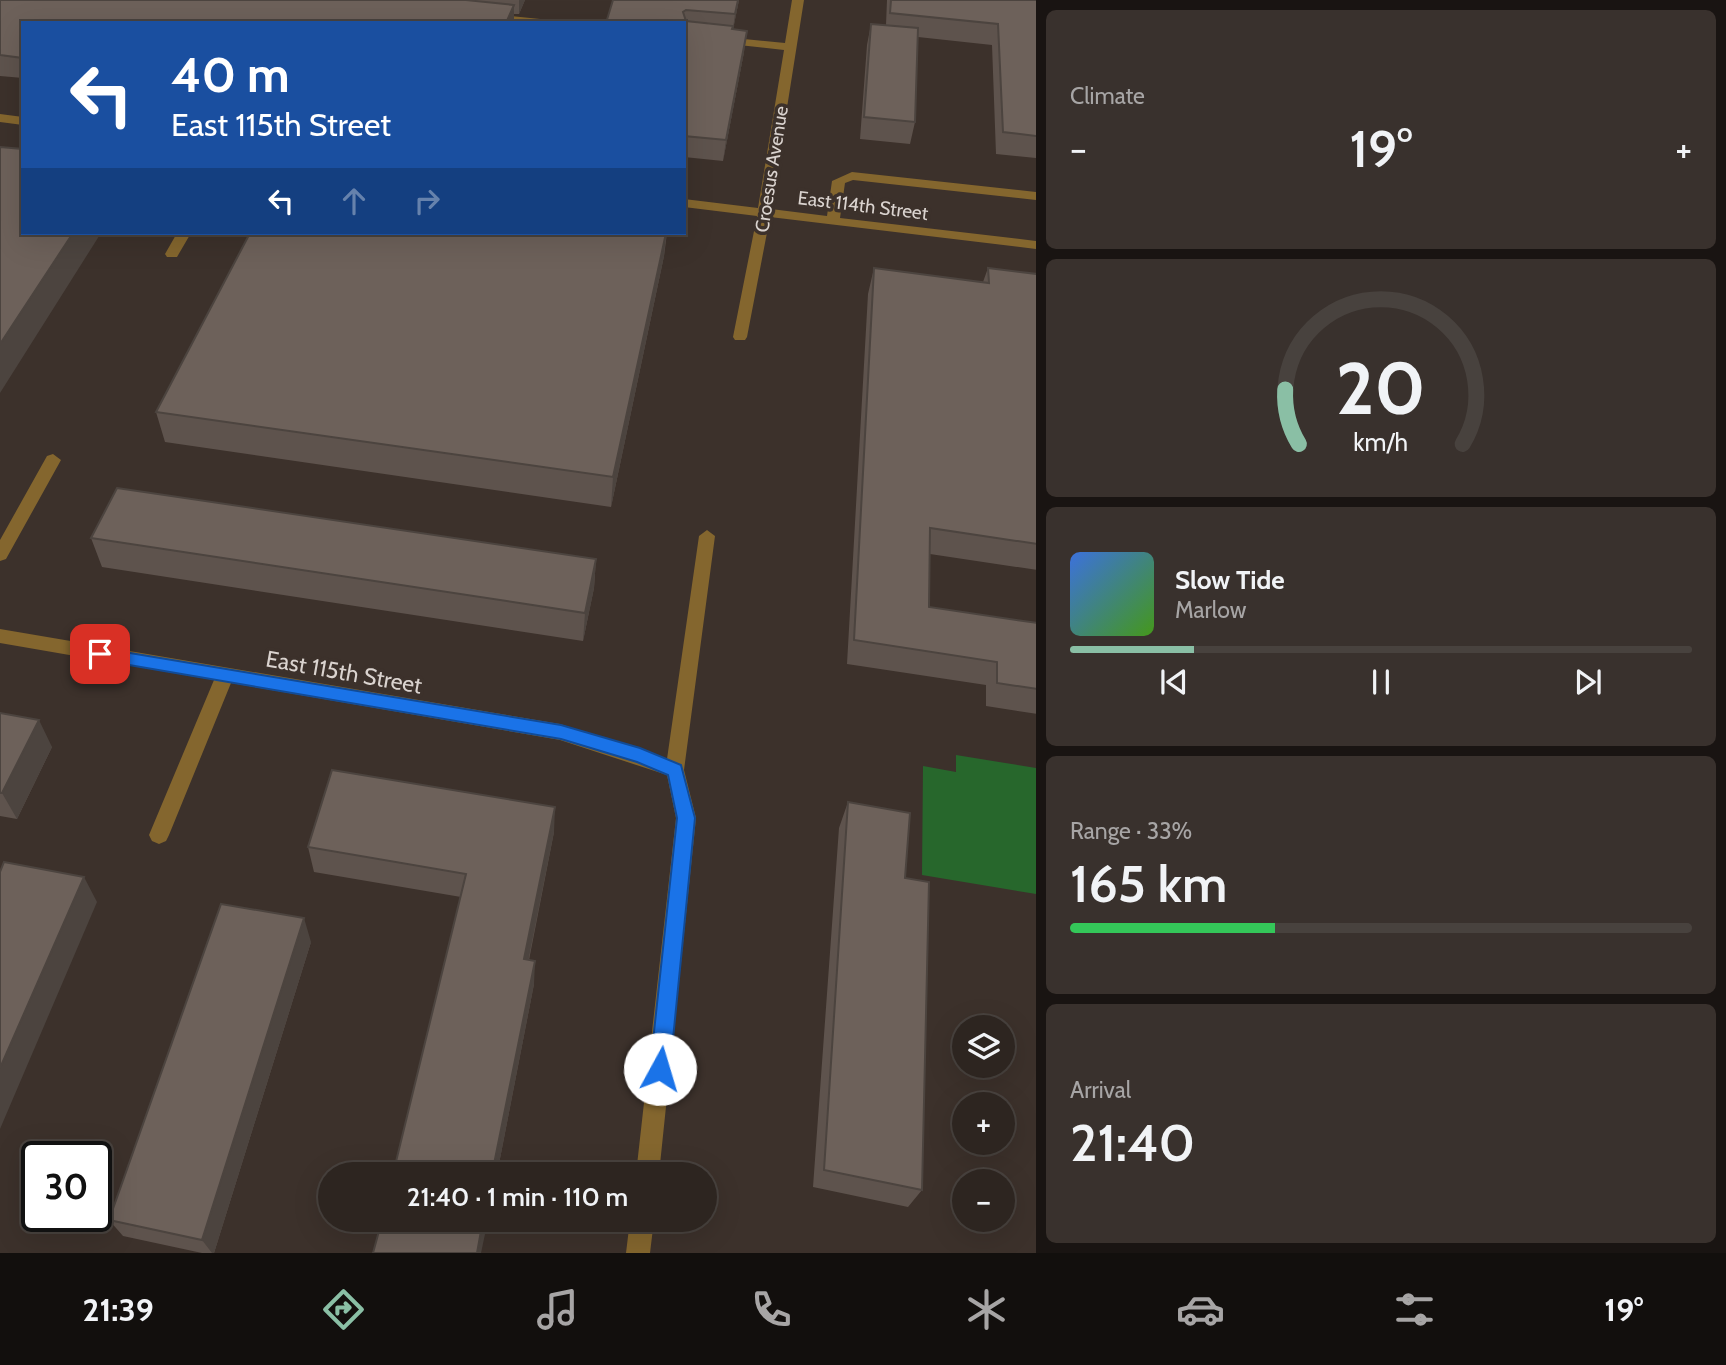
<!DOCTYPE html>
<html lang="en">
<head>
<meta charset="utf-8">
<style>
	:root { --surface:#2d2520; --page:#39312d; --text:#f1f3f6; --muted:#a7a5a5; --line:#48423e; --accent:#8abfa5 }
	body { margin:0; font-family:Cabin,sans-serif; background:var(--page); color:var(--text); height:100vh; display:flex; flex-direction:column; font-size:26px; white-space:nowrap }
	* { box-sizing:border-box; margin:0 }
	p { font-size:23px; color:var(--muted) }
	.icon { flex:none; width:38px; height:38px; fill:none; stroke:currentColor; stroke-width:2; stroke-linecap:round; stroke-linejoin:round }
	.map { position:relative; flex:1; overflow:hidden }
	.drawer { display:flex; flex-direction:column; gap:10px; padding:10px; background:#191412; width:690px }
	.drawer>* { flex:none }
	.top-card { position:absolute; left:21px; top:21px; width:665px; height:214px; border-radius:0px; box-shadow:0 7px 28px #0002,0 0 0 2px var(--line); background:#1a4fa0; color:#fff; overflow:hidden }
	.tools { position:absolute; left:952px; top:1015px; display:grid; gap:14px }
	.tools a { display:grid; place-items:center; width:63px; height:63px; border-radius:50%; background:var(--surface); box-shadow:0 7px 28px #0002,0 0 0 2px var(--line); font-size:35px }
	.speed { position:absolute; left:21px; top:1141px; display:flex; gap:14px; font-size:35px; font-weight:700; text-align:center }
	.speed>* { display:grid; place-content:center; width:91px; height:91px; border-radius:50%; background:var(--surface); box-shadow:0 7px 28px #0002,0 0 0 2px var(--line); line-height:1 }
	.speed .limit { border:4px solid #111; border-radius:10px; background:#fff; color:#111 }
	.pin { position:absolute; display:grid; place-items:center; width:60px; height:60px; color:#fff; margin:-30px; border-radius:14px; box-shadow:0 4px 10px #0006 }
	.me { position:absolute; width:77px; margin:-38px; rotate:6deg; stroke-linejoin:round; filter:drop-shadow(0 0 5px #0008) }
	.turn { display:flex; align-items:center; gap:24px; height:147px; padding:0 35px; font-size:32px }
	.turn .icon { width:91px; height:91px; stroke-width:2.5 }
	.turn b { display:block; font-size:49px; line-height:60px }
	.lanes { display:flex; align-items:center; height:66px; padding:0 35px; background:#0003; justify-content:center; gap:35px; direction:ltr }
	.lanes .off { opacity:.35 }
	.big { font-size:52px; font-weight:600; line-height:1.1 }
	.drawer .widget { flex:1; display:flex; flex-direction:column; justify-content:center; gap:10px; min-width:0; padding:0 24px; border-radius:10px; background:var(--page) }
	.drawer .dial { align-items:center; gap:0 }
	.dial svg { height:182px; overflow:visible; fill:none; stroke:var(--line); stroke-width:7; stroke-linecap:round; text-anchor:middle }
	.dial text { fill:var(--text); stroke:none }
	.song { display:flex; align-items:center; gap:21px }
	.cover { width:84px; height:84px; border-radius:10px; background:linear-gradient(135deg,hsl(220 70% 55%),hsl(100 70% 35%)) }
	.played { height:7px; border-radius:4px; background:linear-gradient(90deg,var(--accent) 20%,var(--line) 20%) }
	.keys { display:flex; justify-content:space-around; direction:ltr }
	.heat { display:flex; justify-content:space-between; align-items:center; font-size:38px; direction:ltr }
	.charge { height:10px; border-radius:5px; background:linear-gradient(90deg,#34c759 33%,var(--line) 0) }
	.trip { position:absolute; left:318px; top:1162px; width:399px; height:70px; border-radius:35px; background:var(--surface); box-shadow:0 7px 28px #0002,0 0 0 2px var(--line); font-weight:600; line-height:70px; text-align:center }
	.menu { display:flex; height:112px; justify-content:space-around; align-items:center; background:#120f0d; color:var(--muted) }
	.menu .icon { width:49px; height:49px }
	.menu .selected { color:var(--accent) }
	.menu b { font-size:32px; color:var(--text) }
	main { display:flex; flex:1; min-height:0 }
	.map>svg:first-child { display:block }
</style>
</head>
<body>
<main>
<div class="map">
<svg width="1037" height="1253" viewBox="0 0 1037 1253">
	<rect width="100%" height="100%" fill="#3c312b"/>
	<path fill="#27672c" d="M 956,755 L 1036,768 L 1036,894 L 922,875 L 923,766 L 956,772 Z"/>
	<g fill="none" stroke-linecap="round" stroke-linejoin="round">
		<path fill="#84662e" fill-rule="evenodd" d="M 792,0 L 804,0 L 771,209 L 827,216 L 832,181 L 852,172 L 1037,192 L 1037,200 L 853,180 L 845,183 L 840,218 L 1037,241 L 1037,249 L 770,217 L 747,337 L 745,340 L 735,340 L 733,337 L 757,216 L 684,207 L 684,199 L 758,208 L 784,50 L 684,39 L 684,33 L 785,43 Z
			M 490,14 L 550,20 L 556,23 L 486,19 L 486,15 Z
			M 0,114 L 23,117 L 23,125 L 0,122 Z
			M 177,233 L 191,233 L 177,257 L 167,257 L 165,254 Z
			M 53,454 L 61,460 L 6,559 L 0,561 L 0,540 L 47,456 Z
			M 707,530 L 715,536 L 684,770 L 696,818 L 659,1174 L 636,1174 L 676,818 L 667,775 L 560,740 L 231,683 L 169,835 L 166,841 L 159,844 L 152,841 L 149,835 L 214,680 L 0,643 L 0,629 L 560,724 L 667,759 L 699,536 Z
			M 630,1220 L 654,1220 L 650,1253 L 626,1253 Z"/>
	</g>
	<path fill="#5e534d" d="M 0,0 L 525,0 L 519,14 L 514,14 L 514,23 L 23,23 L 23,78 L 0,76 Z
		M 613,0 L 739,0 L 733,29 L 744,52 L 723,161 L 684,157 L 684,23 Z
		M 887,0 L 1037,0 L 1037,158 L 996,154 L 992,45 L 918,37 L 915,122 L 910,144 L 860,139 L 867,45 L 871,24 L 886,25 Z
		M 250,233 L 667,233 L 664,256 L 611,507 L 165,442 L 156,412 Z
		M 874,268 L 983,282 L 988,268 L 1037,274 L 1037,570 L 930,554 L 929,607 L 1037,623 L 1037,714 L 986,706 L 986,685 L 847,664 L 868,294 Z
		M 91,538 L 596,559 L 594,588 L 583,641 L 102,567 Z
		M 0,713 L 52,747 L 17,819 L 0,816 Z
		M 848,802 L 905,878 L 922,1190 L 908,1207 L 813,1187 L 839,828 Z
		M 554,832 L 529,960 L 534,984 L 497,1174 L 393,1174 L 461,897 L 314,872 L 308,847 Z
		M 311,942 L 214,1253 L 202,1253 L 123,1236 L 109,1220 Z"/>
	<path fill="#4c443f" d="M 519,0 L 525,0 L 519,14 Z
		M 738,0 L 739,0 L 732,35 L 735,14 Z
		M 514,5 L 514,23 L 506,23 Z
		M 747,31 L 744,52 L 723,161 L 726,140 Z
		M 73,233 L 101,233 L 0,393 L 0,344 Z
		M 666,233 L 664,256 L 611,507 L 613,477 Z
		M 596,559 L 594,588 L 583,641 L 585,613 Z
		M 39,720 L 52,747 L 17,819 L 2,793 Z
		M 555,807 L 554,832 L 524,982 L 524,959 Z
		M 84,877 L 97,902 L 0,1129 L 0,1068 Z
		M 304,918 L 311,942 L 214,1253 L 212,1253 L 202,1240 Z
		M 535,961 L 534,984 L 497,1174 L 492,1174 Z
		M 483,1220 L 488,1220 L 481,1253 L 477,1253 Z"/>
	<path fill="#6d615a" stroke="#4c443f" stroke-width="2" d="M 0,0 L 466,0 L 514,5 L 506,23 L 23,23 L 23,58 L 0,55 Z
		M 613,0 L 738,0 L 735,14 L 686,10 L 683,12 L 686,21 L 733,26 L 732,29 L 747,31 L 726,140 L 684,136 L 684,23 L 606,23 Z
		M 891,0 L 1037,0 L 1037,136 L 1003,132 L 998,24 L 890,13 Z
		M 871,24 L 918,28 L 915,122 L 864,117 Z
		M 0,147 L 23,149 L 23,233 L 73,233 L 0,344 Z
		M 250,233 L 666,233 L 613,477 L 156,412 Z
		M 874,268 L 989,283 L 988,268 L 1037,274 L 1037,544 L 930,528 L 929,607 L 1037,623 L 1037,689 L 997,683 L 997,662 L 854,640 Z
		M 117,488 L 596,559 L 585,613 L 91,538 Z
		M 0,713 L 39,720 L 2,793 L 0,793 Z
		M 332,770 L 555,807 L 524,959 L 535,961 L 492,1174 L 393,1174 L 466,874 L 308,847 Z
		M 848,802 L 910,813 L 905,878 L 929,882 L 922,1190 L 824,1170 Z
		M 4,862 L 84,877 L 0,1068 L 0,872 Z
		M 221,904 L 304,918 L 202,1240 L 109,1220 Z
		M 382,1220 L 483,1220 L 477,1253 L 373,1253 Z"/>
	<path fill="#1a73e8" stroke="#114b97" stroke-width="2" d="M 100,648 L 561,725 L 640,748 L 681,765 L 695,818 L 670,1069 L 668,1076 L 660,1079 L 653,1076 L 650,1069 L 677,818 L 668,775 L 637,762 L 561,739 L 100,660 L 92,654 Z"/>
	<g text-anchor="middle" stroke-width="7" stroke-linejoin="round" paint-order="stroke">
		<g font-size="19" fill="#dad3cf" stroke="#3c312b">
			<text transform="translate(771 169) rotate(-81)" y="7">Croesus Avenue</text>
			<text transform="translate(863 205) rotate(7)" y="7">East 114th Street</text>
		</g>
		<g font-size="23" fill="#dad3cf" stroke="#3c312b">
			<text transform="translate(344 672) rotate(10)" y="8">East 115th Street</text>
		</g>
	</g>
</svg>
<div class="tools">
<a><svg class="icon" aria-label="layers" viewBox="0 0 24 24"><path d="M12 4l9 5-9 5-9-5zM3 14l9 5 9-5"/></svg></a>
<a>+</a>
<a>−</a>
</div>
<div class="speed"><div class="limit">30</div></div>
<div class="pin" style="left:100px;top:654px;background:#d93025"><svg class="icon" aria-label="arrive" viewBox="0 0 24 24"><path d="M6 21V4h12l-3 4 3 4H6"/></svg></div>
<svg class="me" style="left:660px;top:1069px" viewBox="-20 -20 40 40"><circle r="19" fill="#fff"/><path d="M0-13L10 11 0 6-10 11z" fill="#1a73e8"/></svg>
<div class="trip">21:40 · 1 min · 110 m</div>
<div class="top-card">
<div class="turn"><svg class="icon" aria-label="left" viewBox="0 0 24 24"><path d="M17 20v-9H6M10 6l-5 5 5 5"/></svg><div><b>40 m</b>East 115th Street</div></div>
<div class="lanes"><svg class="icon" aria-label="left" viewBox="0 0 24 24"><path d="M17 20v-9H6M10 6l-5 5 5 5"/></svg><svg class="icon off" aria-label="ahead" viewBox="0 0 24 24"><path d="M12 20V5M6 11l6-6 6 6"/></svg><svg class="icon off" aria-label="right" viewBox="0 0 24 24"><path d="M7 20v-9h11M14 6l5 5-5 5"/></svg></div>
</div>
</div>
<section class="drawer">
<div class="widget"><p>Climate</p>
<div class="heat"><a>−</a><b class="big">19°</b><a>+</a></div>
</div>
<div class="widget dial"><svg viewBox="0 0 100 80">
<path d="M14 69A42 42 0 1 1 86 69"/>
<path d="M14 69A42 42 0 0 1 8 45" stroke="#8abfa5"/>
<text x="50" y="56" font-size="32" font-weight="700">20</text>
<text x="50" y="72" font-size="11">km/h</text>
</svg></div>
<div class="widget">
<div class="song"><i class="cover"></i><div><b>Slow Tide</b><p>Marlow</p></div></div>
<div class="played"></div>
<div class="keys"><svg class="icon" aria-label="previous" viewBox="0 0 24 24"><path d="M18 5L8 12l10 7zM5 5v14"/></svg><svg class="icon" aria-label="pause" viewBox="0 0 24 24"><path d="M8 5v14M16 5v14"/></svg><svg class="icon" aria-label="next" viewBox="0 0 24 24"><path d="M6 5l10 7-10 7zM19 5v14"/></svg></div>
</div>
<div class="widget"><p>Range · 33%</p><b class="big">165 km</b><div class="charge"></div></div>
<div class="widget"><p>Arrival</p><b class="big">21:40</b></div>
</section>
</main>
<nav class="menu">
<b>21:39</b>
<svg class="icon selected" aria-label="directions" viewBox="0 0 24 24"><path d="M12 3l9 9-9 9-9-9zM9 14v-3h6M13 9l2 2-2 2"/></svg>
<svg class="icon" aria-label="music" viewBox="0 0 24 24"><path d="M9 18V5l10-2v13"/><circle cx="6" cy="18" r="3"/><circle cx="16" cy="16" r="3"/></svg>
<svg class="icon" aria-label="phone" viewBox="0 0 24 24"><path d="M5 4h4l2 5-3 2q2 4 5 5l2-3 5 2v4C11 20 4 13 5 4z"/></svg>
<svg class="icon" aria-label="climate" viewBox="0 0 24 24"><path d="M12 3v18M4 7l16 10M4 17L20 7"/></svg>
<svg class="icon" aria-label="car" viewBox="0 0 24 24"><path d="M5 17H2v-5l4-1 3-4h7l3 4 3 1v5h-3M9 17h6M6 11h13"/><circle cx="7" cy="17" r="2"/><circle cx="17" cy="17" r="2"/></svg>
<svg class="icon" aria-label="filters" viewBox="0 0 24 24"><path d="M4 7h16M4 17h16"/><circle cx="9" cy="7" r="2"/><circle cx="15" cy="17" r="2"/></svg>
<b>19°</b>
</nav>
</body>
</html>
